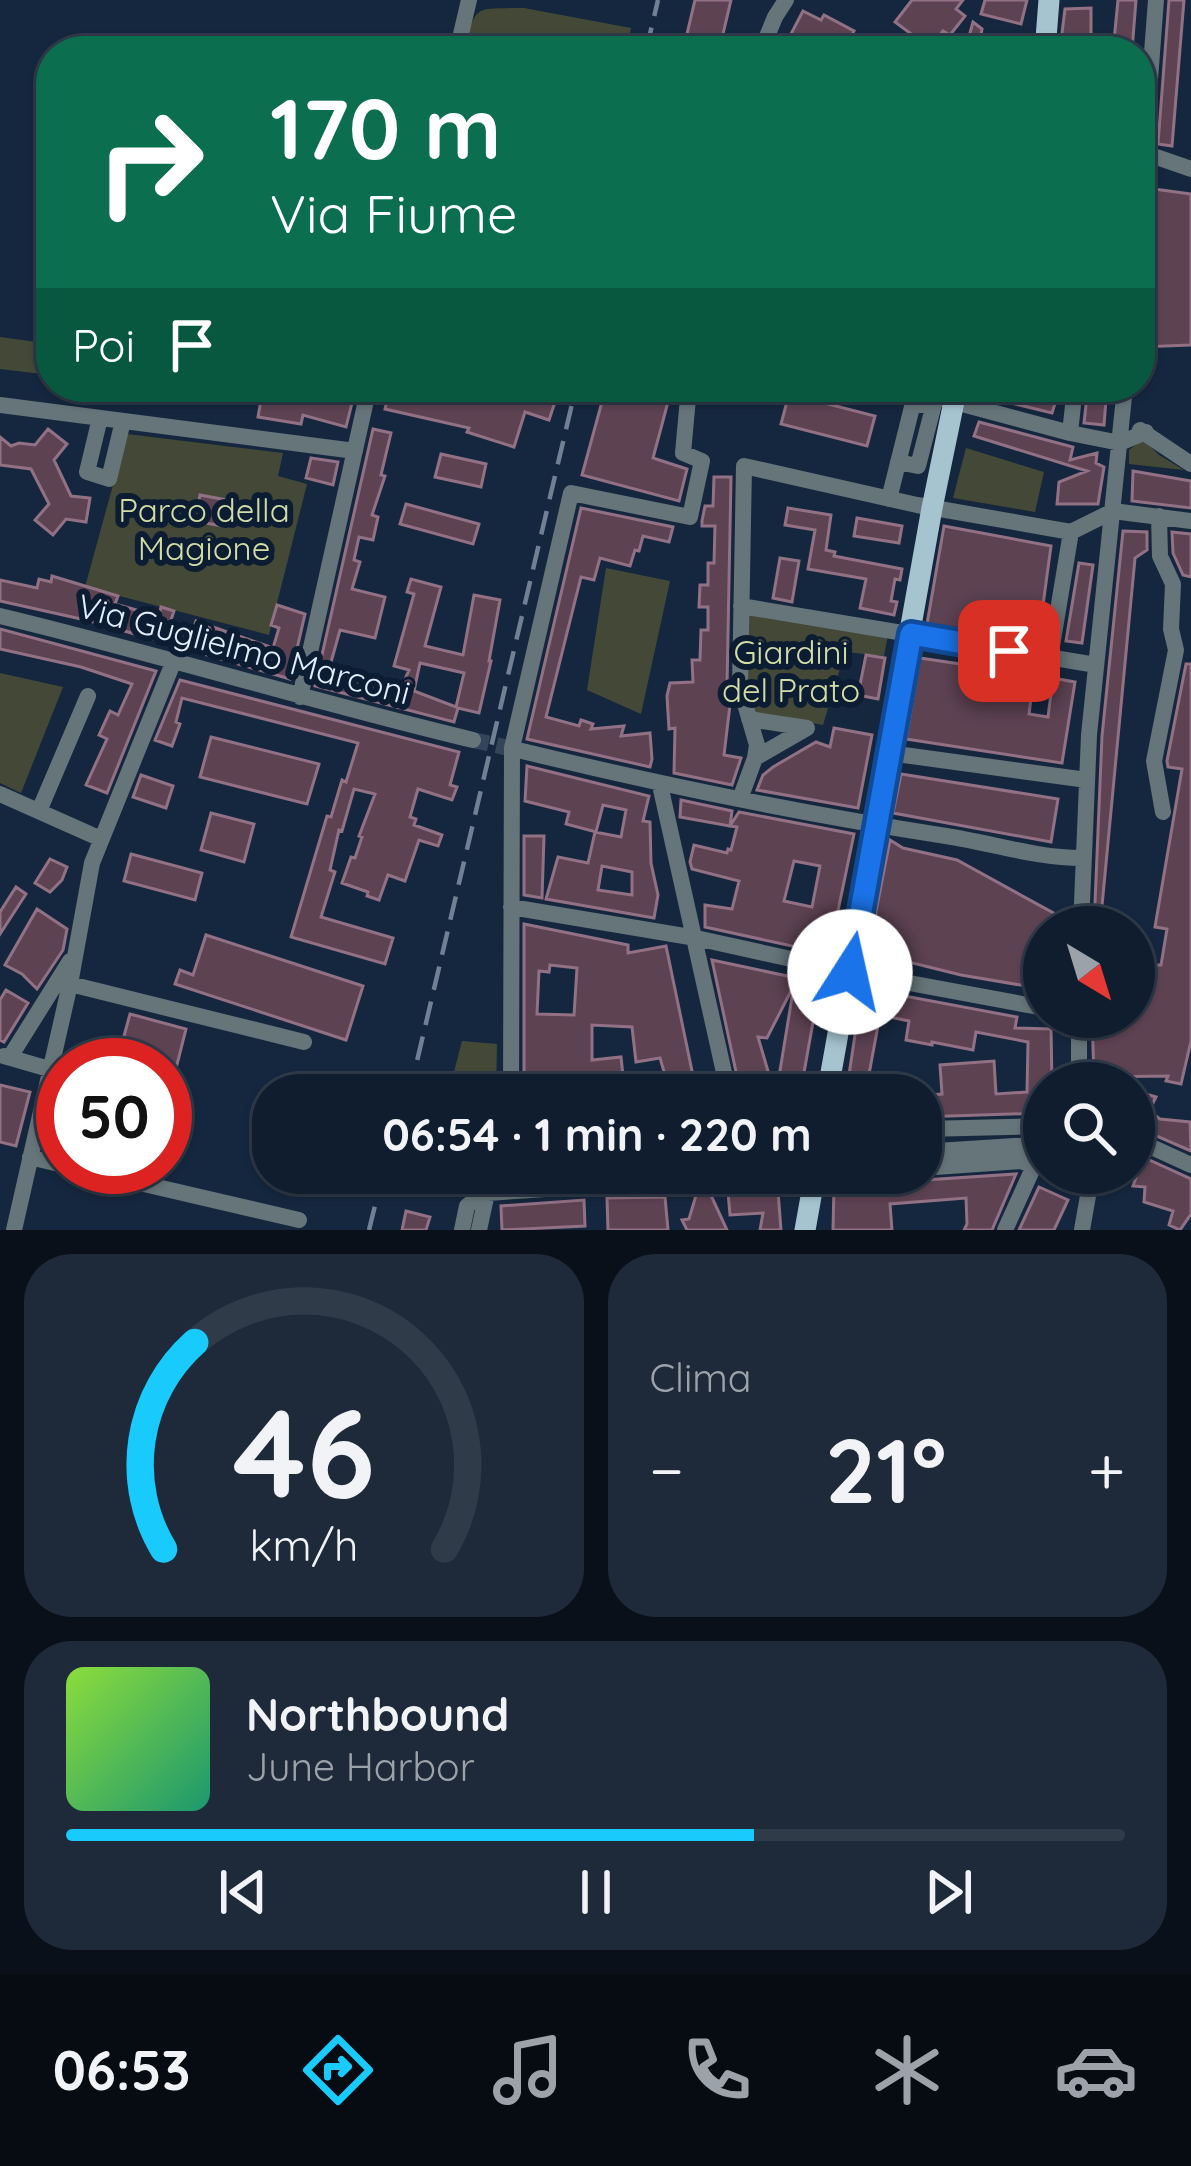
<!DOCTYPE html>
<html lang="it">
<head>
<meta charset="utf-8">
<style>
	:root { --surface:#101d2e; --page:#1e2a3a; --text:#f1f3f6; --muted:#9ca2aa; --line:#303b4a; --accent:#19cafc }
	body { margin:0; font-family:Quicksand,sans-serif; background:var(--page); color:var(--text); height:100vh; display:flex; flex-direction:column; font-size:45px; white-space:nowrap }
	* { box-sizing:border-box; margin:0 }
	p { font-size:39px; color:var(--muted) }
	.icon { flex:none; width:66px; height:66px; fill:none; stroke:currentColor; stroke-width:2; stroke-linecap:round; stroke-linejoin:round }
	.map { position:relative; height:1230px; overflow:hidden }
	.sheet { display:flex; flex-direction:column; gap:24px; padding:24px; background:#091019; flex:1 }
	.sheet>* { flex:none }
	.guide { position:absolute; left:36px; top:36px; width:1119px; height:366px; border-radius:48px; box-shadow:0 3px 9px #0004,0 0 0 3px var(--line); background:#0b6e4f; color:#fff; overflow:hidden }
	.needle { width:78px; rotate:142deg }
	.buttons { position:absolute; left:1023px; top:906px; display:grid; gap:24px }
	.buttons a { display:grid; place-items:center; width:132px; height:132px; border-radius:50%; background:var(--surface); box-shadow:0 3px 9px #0004,0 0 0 3px var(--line); font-size:60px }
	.speed { position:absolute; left:36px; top:1038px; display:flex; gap:24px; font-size:60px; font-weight:700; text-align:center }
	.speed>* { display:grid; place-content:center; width:156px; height:156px; border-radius:50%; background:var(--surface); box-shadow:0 3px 9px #0004,0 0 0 3px var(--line); line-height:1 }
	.speed .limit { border:18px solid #d22; background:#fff; color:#111 }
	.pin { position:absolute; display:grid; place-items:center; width:102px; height:102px; color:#fff; margin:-51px; border-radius:24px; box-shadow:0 6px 18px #0006 }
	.me { position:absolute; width:132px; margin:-66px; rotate:10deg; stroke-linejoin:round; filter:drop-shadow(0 0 9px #0008) }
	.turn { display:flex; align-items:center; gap:42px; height:252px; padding:0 36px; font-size:54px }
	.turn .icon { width:156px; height:156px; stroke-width:2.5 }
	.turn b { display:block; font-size:84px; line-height:102px }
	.then { display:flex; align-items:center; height:114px; padding:0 36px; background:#0003; gap:24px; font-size:45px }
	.big { font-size:90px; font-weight:700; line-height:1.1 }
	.sheet .tile { flex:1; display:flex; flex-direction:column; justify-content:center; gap:18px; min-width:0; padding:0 42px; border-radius:48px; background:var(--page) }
	.sheet .dial { align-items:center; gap:0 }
	.dial svg { height:312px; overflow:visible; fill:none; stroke:var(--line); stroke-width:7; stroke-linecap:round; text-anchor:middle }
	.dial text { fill:var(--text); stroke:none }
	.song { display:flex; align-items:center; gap:36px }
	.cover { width:144px; height:144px; border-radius:18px; background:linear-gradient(135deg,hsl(90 70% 55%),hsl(160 70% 35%)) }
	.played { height:12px; border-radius:6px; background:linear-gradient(90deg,var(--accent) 65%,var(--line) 65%) }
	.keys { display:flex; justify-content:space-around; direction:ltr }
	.heat { display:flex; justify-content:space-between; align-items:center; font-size:66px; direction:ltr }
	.sheet .tiles { flex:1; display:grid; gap:24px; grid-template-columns:1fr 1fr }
	.tile:last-child { grid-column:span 2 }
	.trip { position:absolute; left:252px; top:1074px; width:690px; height:120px; border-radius:48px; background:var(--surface); box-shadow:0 3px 9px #0004,0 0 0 3px var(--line); font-weight:700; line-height:120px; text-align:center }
	.dock { display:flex; height:192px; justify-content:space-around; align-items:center; background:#060c12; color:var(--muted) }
	.dock .icon { width:84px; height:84px }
	.dock .active { color:var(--accent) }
	.dock b { font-size:54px; color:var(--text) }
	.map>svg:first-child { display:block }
</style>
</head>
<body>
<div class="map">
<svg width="1191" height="1230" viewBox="0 0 1191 1230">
	<rect width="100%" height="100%" fill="#15273e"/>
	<path fill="#444836" d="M 524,8 L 631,28 L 626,51 L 464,51 C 476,2 475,9 524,8 Z
		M 0,337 L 51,344 L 51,375 L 0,369 Z
		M 127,434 L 283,453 L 278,476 L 307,484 L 269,635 L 85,587 Z
		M 1143,439 L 1159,455 L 1184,470 L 1129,464 L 1129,450 Z
		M 966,448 L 1044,472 L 1035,512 L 953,498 Z
		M 606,568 L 670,581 L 641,714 L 587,690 Z
		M 746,612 L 888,635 L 884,656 L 845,652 L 823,725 L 751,712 L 743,686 Z
		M 0,673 L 63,687 L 21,793 L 0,783 Z
		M 462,1041 L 497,1044 L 496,1095 L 448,1095 Z"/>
	<path fill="#5d4252" stroke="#927184" stroke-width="3" fill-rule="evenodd" d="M 695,0 L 731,0 L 719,51 L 683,51 Z
		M 912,0 L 963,0 L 956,9 L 965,16 L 950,35 L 943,31 L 930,48 L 895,22 Z
		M 985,0 L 1027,0 L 1021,24 L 981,14 Z
		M 1118,0 L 1136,0 L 1132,51 L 1113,51 Z
		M 1169,0 L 1184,0 L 1172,146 L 1158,144 Z
		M 1091,8 L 1091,42 L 1061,41 L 1065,9 Z
		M 803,11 L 821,20 L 824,15 L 854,31 L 844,51 L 782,51 Z
		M 973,22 L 982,29 L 981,35 L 1027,47 L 1027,51 L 965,51 Z
		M 305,35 L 329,42 L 327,51 L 301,51 Z
		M 1154,189 L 1191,194 L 1191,345 L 1140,347 L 1140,295 L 1146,222 L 1152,213 Z
		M 326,387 L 356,387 L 346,427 L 303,415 L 301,424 L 258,417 L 261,400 L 267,401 L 269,392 L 322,401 Z
		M 390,387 L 410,387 L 443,395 L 444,390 L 450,392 L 451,387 L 478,387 L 523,401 L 526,392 L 534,394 L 536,387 L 560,387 L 549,420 L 525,412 L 514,447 L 467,432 L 469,428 L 385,409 Z
		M 606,387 L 672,387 L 653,458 L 687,469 L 679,501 L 582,475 Z
		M 972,387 L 1046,387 L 1059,391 L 1052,413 L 971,393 Z
		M 1088,387 L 1107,387 L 1104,425 L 1084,423 Z
		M 789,394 L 875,416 L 867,446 L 781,424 Z
		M 979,422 L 1073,447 L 1070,460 L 1097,453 L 1096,463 L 1104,467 L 1098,504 L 1057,504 L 1059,482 L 1087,471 L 974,436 Z
		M 48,429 L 67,444 L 54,460 L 71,496 L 90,498 L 86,522 L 66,519 L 53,535 L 35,520 L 49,504 L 31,469 L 0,465 L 0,437 L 11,446 L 19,443 L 35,445 Z
		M 373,429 L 391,433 L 381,475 L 385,476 L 372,515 L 378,517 L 373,540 L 359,537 L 354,560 L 360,562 L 352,589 L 385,597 L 375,638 L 340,630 L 328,673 L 400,690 L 409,670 L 394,666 L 414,594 L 407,592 L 411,579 L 441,587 L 425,646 L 463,655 L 474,595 L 500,600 L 489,661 L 491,661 L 479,713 L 458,708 L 454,722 L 315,686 ZM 420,663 L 464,673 L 456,707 L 414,691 Z
		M 441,454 L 486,464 L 481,487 L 435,477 Z
		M 311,458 L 338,462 L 333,485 L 306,478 Z
		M 1133,471 L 1191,481 L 1191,508 L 1132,501 Z
		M 714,477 L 731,477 L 727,687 L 730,705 L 724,755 L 741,758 L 732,785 L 674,773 L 675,728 L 669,729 L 667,696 L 670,683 L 693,682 L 692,660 L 700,660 L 701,630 L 708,630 L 708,607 L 699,607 L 700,585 L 708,585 L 708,563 L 714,563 L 715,526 L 702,526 L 702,521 L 705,506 L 713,506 Z
		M 200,495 L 227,500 L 222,526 L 195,521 Z
		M 406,504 L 479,524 L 473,544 L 400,524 Z
		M 581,508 L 673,527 L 669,542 L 643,536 L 639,551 L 635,550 L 630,566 L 600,558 L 594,580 L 581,577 L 546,717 L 579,726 L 581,720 L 593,724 L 591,729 L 624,726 L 621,736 L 650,733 L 652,759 L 650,767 L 527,739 Z
		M 788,508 L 831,515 L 826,550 L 835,552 L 834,556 L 902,569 L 900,580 L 895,579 L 891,601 L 897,602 L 894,615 L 860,608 L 866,579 L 808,569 L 815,530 L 785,525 Z
		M 857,518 L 902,526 L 899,543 L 854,536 Z
		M 944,526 L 1051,546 L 1038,642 L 927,624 Z
		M 1123,531 L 1147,532 L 1147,550 L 1135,558 L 1100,927 L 1094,927 L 1102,736 Z
		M 1172,532 L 1191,534 L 1191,577 L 1183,575 L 1173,553 Z
		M 780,558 L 799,561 L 792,602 L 773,598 Z
		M 1079,563 L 1093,565 L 1082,643 L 1066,641 Z
		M 52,576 L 118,596 L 115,604 L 140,611 L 159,616 L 161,607 L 174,611 L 170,623 L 193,630 L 196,621 L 273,648 L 279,628 L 271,625 L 277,605 L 305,614 L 290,679 L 90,621 L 0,601 L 0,580 L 37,588 L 39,579 L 51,582 Z
		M 0,629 L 156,671 L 107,793 L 86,785 L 107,739 L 99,735 L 110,711 L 118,715 L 132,684 L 81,667 L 0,649 Z
		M 866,655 L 885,658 L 878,699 L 858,695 Z
		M 920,658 L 1034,675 L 1029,714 L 1048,717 L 1053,678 L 1075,682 L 1062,763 L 906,739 Z
		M 1186,664 L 1191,664 L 1191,1041 L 1181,1084 L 1166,1081 L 1168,1076 L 1094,1077 L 1092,1017 L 1134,1017 L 1134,965 L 1161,965 L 1167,929 L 1155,927 L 1182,769 L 1168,767 L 1167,761 Z
		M 180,680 L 459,752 L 450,785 L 457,787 L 452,800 L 418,789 L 410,817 L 416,819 L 414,825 L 442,835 L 438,846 L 419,840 L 405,881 L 388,875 L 379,900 L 367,896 L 368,892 L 342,883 L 351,857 L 355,858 L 362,837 L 359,836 L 375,794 L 354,789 L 342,831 L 339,830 L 330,870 L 335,872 L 321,917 L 393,938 L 385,964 L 291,937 L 327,816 L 331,817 L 342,780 L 346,782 L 358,743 L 182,698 L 176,722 L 180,724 L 172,746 L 155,740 Z
		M 834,728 L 872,735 L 858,808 L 757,790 L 763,775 L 773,767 L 816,742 L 830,747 Z
		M 211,737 L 319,764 L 307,804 L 200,777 Z
		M 527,766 L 649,796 L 643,821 L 650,822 L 651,863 L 658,895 L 654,918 L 546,899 L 558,857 L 588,863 L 595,832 L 621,837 L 626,810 L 603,805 L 596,832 L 566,824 L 569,812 L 525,801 ZM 602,866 L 632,872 L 632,895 L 598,890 Z
		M 901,774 L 1058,799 L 1051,842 L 893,813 Z
		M 141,775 L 173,786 L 166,808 L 133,797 Z
		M 681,800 L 732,811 L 730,826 L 680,817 Z
		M 739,812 L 854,834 L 829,954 L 705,927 L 705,905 L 732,909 L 739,881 L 692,869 L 690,862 L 694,845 L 727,853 L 728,849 L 731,850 L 737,827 L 730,826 ZM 794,861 L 820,866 L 812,907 L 784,901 Z
		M 211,813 L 254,824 L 244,862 L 201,850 Z
		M 524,836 L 544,836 L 542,898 L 524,895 Z
		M 890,840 L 903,848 L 957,860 L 1068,921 L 1068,927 L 1044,927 L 1044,989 L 961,975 L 868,952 Z
		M 131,854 L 202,873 L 195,900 L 124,881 Z
		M 50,859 L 67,867 L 62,880 L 50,892 L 35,883 Z
		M 16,887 L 26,894 L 0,934 L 0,912 Z
		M 37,909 L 67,929 L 63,950 L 37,989 L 22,974 L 5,965 Z
		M 524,924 L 628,945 L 628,953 L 666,946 L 697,1095 L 644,1095 L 644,1086 L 668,1085 L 660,1058 L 636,1062 L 632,1027 L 592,1025 L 592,1060 L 621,1057 L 625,1095 L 524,1095 ZM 550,965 L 577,968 L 574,1015 L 537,1014 L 539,971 L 549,972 Z
		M 206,935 L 363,986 L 346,1040 L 175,984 L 180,970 L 193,975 Z
		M 712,960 L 820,983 L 800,1095 L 776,1095 L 794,985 L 767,1038 L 758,1037 L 775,1095 L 741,1095 Z
		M 862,988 L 1017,1017 L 1015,1028 L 1051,1029 L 1052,1083 L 1044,1083 L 1044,1113 L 921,1117 L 921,1102 L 928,1101 L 928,1095 L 942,1094 L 940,1065 L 994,1061 L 996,1094 L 1027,1092 L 1028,1042 L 976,1032 L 973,1050 L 932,1042 L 932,1045 L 906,1040 L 909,1021 L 880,1015 L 867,1085 L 890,1088 L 890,1095 L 846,1095 Z
		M 6,990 L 28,1003 L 4,1042 L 0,1040 L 0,1000 Z
		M 130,1014 L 186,1029 L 169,1096 L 165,1096 L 165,1065 L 145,1065 L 148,1054 L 121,1047 Z
		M 0,1085 L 30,1092 L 16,1146 L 0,1142 Z
		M 1139,1092 L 1156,1097 L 1149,1111 L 1160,1119 L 1190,1122 L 1191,1151 L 1134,1126 Z
		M 1134,1153 L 1191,1179 L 1191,1214 L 1180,1230 L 1169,1225 L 1173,1211 L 1144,1202 L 1145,1187 L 1133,1186 L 1137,1175 L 1134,1174 Z
		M 1016,1174 L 992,1230 L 964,1230 L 967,1224 L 966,1198 L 890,1204 L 892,1230 L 833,1230 L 834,1186 Z
		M 1039,1187 L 1068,1200 L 1054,1230 L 1019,1230 Z
		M 709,1191 L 727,1230 L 687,1230 L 682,1220 L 689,1219 L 697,1192 Z
		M 778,1191 L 781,1230 L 760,1230 L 763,1213 L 730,1215 L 728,1192 Z
		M 665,1197 L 668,1230 L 608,1230 L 607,1198 Z
		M 584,1200 L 585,1226 L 502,1230 L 501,1206 Z
		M 406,1211 L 430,1217 L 426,1230 L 402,1230 Z"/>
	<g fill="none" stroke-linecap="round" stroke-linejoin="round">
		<path stroke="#34455b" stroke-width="16" stroke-dasharray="16 8" stroke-linecap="butt" d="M 473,740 L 522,751"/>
		<path stroke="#66757a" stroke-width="16" d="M 948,47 L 950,51
			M 457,51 L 469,0
			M 761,51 L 775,17 L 786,0
			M 1145,153 L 1191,169
			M 1140,211 L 1156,0
			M 1075,387 L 1070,433 L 1120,443 L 1146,432
			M 936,397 L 1070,433
			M 0,405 L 355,451
			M 100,418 L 87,472 L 109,479 L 123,421
			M 1140,430 L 1191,464
			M 898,462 L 918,466 L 935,400
			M 889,499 L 913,403 L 932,407
			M 1113,511 L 1191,521
			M 1159,516 L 1160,556 L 1173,584 L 1171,629 L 1176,650 L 1154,761 L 1163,812
			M 741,606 L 1096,665
			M 0,616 C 158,654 314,702 473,740
			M 1050,658 L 1071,532
			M 300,697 L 369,387
			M 749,719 L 807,728 L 755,758
			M 522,751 C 662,785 803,814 946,836 C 992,843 1036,858 1082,858
			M 889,753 L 1087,780
			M 660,785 L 729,1095
			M 0,794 L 101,839
			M 740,799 L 755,758 L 757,745 L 740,687 L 744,466 L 917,505 L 1071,532 L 1113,511
			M 39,811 L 88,696
			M 511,907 L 696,938 L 850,972 L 1044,1008
			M 1081,927 L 1089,735 L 1125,387
			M 70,984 L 304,1042
			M 1079,1017 L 1079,1083
			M 4,1056 L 49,1069
			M 10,1057 L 70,961
			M 511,1095 L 512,748 L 571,493 L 690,517 L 702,461 L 683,453 L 689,387
			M 921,1133 L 924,1129 L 1044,1126
			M 1134,1139 L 1191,1165
			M 921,1152 L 1032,1145 L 1044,1141
			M 30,1157 L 63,1165
			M 71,1167 L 299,1220
			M 921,1168 L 1021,1161 L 1025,1145
			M 839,1173 L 844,1173
			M 713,1178 L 772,1180
			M 487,1193 L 713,1178 L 720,1173
			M 14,1230 L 70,984 L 92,863 L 173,663
			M 462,1230 L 467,1206 L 510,1173
			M 479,1230 L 487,1193
			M 1005,1230 L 1034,1166 L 1021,1161
			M 1082,1230 L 1092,1173"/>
		<path stroke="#a6c4d0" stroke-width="21" d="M 1045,51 L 1049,0
			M 827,1095 L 932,508 L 957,387
			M 805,1230 L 812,1191 L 824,1173"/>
		<path stroke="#718094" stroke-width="4.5" stroke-dasharray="24 12" stroke-linecap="butt" d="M 646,51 L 658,0
			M 409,1095 L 576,387
			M 369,1230 L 383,1173"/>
	</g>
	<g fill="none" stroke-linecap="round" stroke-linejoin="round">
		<g stroke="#114b97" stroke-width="30">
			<path id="route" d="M 850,972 L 911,634 L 1009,651"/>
		</g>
		<use href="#route" stroke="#1a73e8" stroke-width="21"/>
	</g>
	<g text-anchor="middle" stroke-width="12" stroke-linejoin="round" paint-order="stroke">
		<g font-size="33" fill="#d2dca5" stroke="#0c1d33">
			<text x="204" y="522">Parco della<tspan x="204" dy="38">Magione</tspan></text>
			<text x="791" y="664">Giardini<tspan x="791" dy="38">del Prato</tspan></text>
		</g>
		<g font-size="33" fill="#e2edfd" stroke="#0c1d33">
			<text transform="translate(244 649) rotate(15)" y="12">Via Guglielmo Marconi</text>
		</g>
	</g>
</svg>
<div class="buttons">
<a><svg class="needle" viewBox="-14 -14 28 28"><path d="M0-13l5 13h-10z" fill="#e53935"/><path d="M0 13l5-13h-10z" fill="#9ca2aa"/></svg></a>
<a><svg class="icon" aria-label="search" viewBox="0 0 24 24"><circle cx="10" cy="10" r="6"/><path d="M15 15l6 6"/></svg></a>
</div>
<div class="speed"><div class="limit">50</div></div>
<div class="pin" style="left:1009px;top:651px;background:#d93025"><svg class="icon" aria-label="arrive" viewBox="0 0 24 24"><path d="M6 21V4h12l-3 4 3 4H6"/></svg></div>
<svg class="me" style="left:850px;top:972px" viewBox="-20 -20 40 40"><circle r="19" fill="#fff"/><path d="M0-13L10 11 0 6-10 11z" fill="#1a73e8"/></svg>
<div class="trip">06:54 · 1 min · 220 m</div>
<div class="guide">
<div class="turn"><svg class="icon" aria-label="right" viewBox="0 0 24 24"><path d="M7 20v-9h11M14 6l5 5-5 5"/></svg><div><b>170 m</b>Via Fiume</div></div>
<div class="then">Poi<svg class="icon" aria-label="arrive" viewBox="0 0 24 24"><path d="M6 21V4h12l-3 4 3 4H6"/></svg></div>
</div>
</div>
<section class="sheet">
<div class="tiles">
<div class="tile dial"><svg viewBox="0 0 100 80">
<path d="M14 69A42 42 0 1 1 86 69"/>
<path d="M14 69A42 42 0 0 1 22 16" stroke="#19cafc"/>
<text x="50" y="56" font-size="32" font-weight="700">46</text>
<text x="50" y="72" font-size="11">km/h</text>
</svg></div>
<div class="tile"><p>Clima</p>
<div class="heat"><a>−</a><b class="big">21°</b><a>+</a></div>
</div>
<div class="tile">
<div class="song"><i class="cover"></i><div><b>Northbound</b><p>June Harbor</p></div></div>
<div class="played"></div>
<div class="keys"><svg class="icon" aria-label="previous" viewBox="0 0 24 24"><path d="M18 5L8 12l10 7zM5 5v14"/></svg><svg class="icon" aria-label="pause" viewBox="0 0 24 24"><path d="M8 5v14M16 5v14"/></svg><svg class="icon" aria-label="next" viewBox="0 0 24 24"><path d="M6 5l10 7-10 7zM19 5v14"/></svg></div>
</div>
</div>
</section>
<nav class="dock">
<b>06:53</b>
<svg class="icon active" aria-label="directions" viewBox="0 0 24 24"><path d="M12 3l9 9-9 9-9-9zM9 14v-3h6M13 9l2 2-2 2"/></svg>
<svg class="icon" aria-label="music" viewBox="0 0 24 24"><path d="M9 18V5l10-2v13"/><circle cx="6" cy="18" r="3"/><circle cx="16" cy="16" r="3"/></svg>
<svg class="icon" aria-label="phone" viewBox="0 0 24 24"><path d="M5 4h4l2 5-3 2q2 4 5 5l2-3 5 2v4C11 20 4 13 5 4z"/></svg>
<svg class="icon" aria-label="climate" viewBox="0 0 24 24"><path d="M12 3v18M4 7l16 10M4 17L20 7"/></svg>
<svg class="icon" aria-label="car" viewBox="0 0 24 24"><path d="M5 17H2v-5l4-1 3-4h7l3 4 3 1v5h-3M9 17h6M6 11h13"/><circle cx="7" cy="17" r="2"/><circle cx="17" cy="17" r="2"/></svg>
</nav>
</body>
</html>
